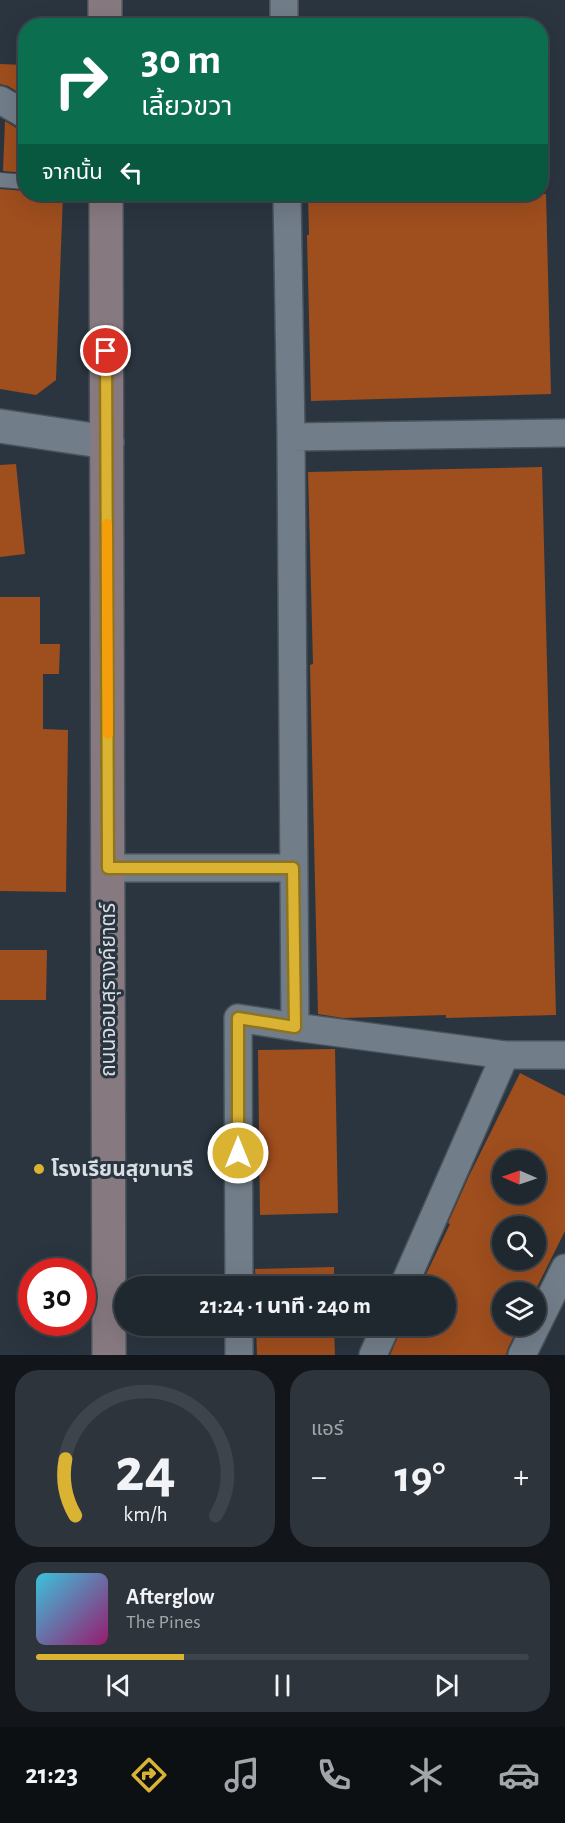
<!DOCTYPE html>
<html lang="th">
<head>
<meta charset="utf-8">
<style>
	:root { --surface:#20282f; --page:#2d343b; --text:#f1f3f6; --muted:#a2a6aa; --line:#3d444b; --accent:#dab333 }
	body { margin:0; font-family:"Alegreya Sans","Noto Sans Thai",sans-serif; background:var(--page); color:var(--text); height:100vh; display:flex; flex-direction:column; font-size:22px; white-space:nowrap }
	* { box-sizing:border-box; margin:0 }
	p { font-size:20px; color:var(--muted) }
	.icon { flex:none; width:33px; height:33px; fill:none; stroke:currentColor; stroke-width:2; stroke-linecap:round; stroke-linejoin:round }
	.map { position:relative; height:1355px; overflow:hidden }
	.panel { display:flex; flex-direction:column; gap:15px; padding:15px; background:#12161a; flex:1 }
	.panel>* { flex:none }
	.top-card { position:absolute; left:18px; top:18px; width:530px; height:183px; border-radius:24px; box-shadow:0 6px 24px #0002,0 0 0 2px var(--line); background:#0b6e4f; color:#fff; overflow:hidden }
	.needle { width:39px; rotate:272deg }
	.buttons { position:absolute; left:492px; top:1150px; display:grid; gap:12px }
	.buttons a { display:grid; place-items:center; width:54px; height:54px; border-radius:50%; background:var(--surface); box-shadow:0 6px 24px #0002,0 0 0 2px var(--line); font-size:30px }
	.speed { position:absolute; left:18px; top:1258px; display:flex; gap:12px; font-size:30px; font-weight:700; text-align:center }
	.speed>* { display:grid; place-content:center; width:78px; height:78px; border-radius:50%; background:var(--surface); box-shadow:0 6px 24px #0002,0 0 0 2px var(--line); line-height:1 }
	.speed .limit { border:9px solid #d22; background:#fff; color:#111 }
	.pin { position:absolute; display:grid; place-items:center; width:51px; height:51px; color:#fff; margin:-26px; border:3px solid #fff; border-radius:50%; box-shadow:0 2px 6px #0007 }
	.me { position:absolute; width:66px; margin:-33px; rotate:0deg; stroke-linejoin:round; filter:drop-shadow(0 0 4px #0008) }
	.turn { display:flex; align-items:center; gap:21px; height:126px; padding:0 24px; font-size:27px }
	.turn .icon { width:78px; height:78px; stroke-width:2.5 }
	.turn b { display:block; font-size:42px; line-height:51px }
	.then { display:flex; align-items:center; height:57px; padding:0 24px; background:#0003; gap:12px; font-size:22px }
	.big { font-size:45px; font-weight:700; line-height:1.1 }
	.panel .card { flex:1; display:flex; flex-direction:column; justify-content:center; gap:9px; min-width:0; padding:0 21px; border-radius:24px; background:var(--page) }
	.panel .dial { align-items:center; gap:0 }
	.dial svg { height:156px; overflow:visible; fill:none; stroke:var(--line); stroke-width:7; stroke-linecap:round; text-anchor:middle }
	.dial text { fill:var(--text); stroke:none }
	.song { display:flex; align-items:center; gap:18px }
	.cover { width:72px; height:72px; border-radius:9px; background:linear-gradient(135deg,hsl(190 70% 55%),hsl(320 70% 35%)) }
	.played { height:6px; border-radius:3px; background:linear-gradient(90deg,var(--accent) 30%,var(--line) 30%) }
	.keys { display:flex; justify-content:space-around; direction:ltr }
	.heat { display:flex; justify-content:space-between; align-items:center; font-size:33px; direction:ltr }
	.panel .tiles { flex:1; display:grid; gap:15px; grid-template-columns:1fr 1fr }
	.card:last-child { grid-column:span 2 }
	.trip { position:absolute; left:114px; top:1276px; width:342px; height:60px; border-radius:30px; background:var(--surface); box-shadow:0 6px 24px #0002,0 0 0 2px var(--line); font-weight:700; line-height:60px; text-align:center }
	.dock { display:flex; height:96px; justify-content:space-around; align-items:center; background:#0d1013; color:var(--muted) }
	.dock .icon { width:42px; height:42px }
	.dock .on { color:var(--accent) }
	.dock b { font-size:27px; color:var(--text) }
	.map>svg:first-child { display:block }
</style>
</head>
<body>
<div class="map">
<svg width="565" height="1355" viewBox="0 0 565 1355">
	<rect width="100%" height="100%" fill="#2b353f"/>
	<path fill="#9f4e1e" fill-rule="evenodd" d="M 0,64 L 26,65 L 26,97 L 8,86 L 0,84 Z
		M 5,121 L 18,129 L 26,131 L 26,173 L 3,171 Z
		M 0,189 L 26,191 L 26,194 L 63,194 L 56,380 L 36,395 L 0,389 Z
		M 308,194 L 546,194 L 551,394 L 311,401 L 307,235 L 309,235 Z
		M 16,464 L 25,554 L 0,557 L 0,465 Z
		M 542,467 L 556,1015 L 446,1018 L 446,1015 L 343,1018 L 318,1014 L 310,665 L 313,664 L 308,472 Z
		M 0,597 L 40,597 L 40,644 L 60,644 L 59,674 L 43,674 L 43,729 L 68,730 L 66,892 L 0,891 Z
		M 0,950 L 47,950 L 46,1000 L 0,1000 Z
		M 335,1049 L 338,1213 L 260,1215 L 258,1050 Z
		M 520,1073 L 565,1096 L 565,1231 L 534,1293 L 502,1293 L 502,1326 L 519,1326 L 508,1348 L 506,1355 L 390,1355 L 400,1332 L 401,1326 L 446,1326 L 446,1287 L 420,1287 L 450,1224 L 448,1223 L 469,1176 ZM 502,1161 L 536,1161 L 536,1194 L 502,1194 ZM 502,1227 L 536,1227 L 536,1260 L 502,1260 Z
		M 334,1267 L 334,1287 L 256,1287 L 255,1269 Z
		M 256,1326 L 334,1326 L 335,1355 L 257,1355 Z"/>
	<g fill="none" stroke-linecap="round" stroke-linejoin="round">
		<g stroke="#4a535b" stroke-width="16">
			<path id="service" d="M 0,180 L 26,182"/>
		</g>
		<g stroke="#4a535b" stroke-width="30">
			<path id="minor" d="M 284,0 L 284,26
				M 0,100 L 26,115
				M 291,437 L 565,433
				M 108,868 L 293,868
				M 295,1027 L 505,1055 L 565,1055
				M 239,1287 L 238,1018 L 295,1027 L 291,437 L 287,194
				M 403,1287 L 505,1055
				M 239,1326 L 239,1355
				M 373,1355 L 386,1326
				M 522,1355 L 565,1268"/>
		</g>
		<g stroke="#4a535b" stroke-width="36">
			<path id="tertiary" d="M 0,426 L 107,442"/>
		</g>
		<g stroke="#4a535b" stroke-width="36">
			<path id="secondary" d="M 105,0 L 105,26
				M 106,194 L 109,1355"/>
		</g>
		<use href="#service" stroke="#717d89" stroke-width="14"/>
		<use href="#minor" stroke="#717d89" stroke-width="27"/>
		<use href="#tertiary" stroke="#717d89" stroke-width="33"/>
		<use href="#secondary" stroke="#877980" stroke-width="33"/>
	</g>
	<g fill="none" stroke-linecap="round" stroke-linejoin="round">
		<g stroke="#8e7421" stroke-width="15">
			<path id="route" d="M 106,351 L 108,868 L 293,868 L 295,1027 L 238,1018 L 238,1153"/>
		</g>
		<use href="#route" stroke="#dab333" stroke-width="10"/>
		<path stroke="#f59e0b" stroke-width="10" d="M 107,524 L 108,734"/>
	</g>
	<circle fill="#dab333" stroke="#2b353f" stroke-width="2" cx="39" cy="1169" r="6"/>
	<g text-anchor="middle" stroke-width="6" stroke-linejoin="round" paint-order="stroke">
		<g font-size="21" fill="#d7dee4" stroke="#2b353f">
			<text transform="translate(108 990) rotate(-90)" y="7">ถนนจอมสุรางค์ยาตร์</text>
		</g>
		<g font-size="21" font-weight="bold" fill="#d7dee4" stroke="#2b353f" text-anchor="start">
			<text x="51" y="1176">โรงเรียนสุขานารี</text>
		</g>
	</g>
</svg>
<div class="buttons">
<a><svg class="needle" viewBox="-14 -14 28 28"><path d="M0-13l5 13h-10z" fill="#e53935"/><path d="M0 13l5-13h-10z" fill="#a2a6aa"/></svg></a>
<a><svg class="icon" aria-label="search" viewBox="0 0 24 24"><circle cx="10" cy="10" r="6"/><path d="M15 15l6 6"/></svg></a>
<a><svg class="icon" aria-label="layers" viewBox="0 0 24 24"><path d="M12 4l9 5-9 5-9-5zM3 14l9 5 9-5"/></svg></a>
</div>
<div class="speed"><div class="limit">30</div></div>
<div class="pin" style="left:106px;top:351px;background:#d93025"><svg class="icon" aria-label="arrive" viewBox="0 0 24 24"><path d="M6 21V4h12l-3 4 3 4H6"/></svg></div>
<svg class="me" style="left:238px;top:1153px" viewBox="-20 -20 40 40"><circle r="17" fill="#dab333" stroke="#fff" stroke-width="3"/><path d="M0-11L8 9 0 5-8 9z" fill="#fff"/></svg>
<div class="trip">21:24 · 1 นาที · 240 m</div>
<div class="top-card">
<div class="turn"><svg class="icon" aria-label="right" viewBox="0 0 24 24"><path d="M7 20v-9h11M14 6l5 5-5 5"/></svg><div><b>30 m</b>เลี้ยวขวา</div></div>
<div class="then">จากนั้น<svg class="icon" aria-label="left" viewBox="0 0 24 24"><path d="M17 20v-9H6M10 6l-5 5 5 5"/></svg></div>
</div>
</div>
<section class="panel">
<div class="tiles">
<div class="card dial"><svg viewBox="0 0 100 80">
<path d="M14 69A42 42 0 1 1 86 69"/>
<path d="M14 69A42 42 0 0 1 9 40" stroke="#dab333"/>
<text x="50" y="56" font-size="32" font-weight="700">24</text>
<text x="50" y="72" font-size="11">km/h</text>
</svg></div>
<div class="card"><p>แอร์</p>
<div class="heat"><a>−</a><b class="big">19°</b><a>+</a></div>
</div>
<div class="card">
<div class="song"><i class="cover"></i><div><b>Afterglow</b><p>The Pines</p></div></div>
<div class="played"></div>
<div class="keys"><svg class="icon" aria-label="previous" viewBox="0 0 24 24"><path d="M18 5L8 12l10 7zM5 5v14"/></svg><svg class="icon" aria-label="pause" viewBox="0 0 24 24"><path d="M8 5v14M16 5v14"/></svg><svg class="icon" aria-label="next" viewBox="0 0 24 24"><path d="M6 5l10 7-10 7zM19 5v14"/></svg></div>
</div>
</div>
</section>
<nav class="dock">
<b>21:23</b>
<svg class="icon on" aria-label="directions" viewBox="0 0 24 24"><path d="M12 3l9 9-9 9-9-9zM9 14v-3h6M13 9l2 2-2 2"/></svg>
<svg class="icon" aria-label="music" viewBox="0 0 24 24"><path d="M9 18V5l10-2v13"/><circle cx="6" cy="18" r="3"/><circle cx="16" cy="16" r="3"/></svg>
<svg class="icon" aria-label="phone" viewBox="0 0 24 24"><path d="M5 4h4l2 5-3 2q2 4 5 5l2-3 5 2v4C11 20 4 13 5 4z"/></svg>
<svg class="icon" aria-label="climate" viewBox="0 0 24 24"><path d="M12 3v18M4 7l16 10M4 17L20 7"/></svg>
<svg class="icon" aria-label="car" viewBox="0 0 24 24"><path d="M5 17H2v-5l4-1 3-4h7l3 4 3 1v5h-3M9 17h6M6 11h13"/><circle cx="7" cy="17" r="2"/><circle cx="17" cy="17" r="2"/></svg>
</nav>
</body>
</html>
